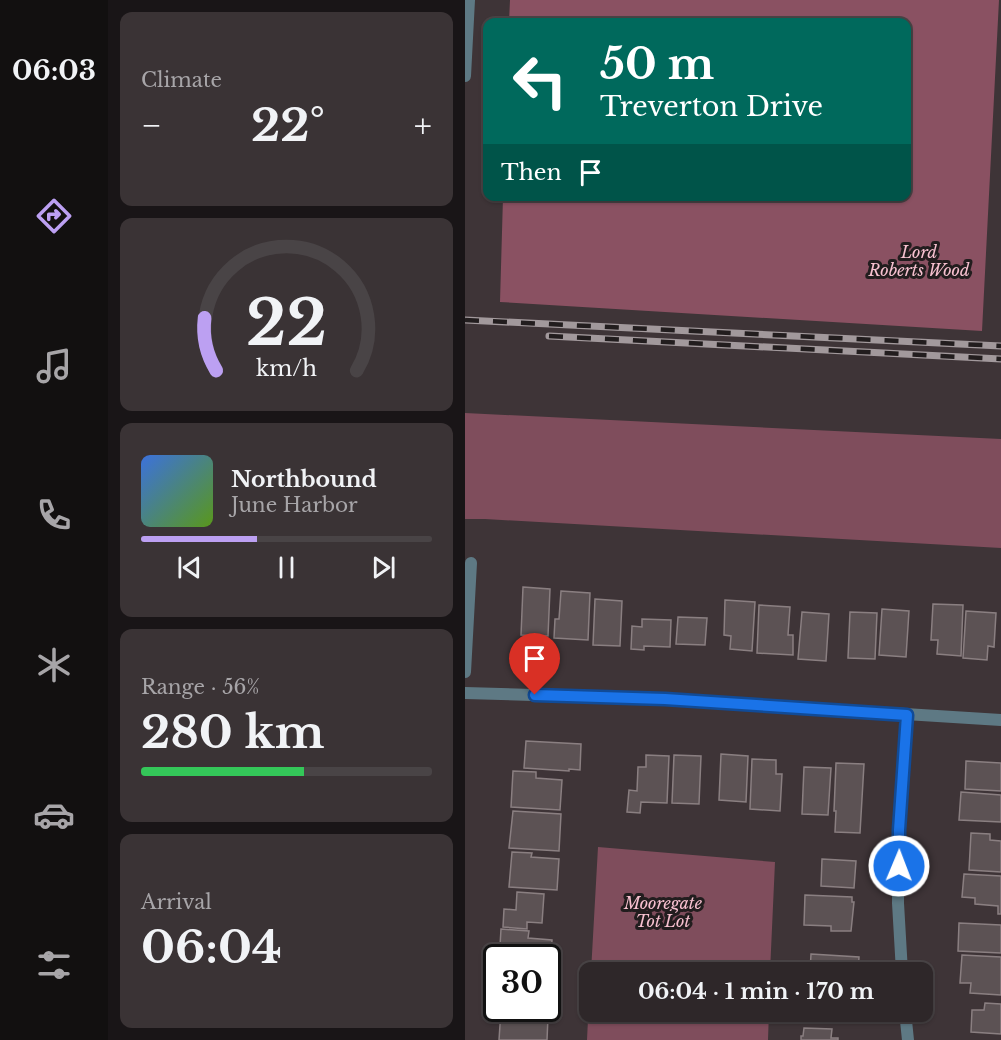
<!DOCTYPE html>
<html lang="en">
<head>
<meta charset="utf-8">
<style>
	:root { --surface:#2e2729; --page:#3a3335; --text:#f1f3f6; --muted:#a7a5a8; --line:#494446; --accent:#bca0f2 }
	body { margin:0; font-family:"Libre Baskerville",serif; background:var(--page); color:var(--text); height:100vh; display:flex; flex-direction:column; font-size:22px; white-space:nowrap }
	* { box-sizing:border-box; margin:0 }
	p { font-size:20px; color:var(--muted) }
	.icon { flex:none; width:33px; height:33px; fill:none; stroke:currentColor; stroke-width:2; stroke-linecap:round; stroke-linejoin:round }
	.map { position:relative; flex:1; overflow:hidden }
	.drawer { display:flex; flex-direction:column; gap:12px; padding:12px; background:#191517; width:357px }
	.drawer>* { flex:none }
	.guide { position:absolute; left:18px; top:18px; width:428px; height:183px; border-radius:12px; box-shadow:0 2px 4px #0004,0 0 0 2px var(--line); background:#00695c; color:#fff; overflow:hidden }
	.speed { position:absolute; left:18px; top:944px; display:flex; gap:12px; font-size:30px; font-weight:700; text-align:center }
	.speed>* { display:grid; place-content:center; width:78px; height:78px; border-radius:50%; background:var(--surface); box-shadow:0 2px 4px #0004,0 0 0 2px var(--line); line-height:1 }
	.speed .limit { border:3px solid #111; border-radius:9px; background:#fff; color:#111 }
	.pin { position:absolute; display:grid; place-items:center; width:51px; height:51px; color:#fff; margin:-62px -26px; border-radius:50% 50% 50% 0; rotate:-45deg; box-shadow:0 0 6px #0007 }
	.pin .icon { rotate:45deg }
	.me { position:absolute; width:66px; margin:-33px; rotate:1deg; stroke-linejoin:round; filter:drop-shadow(0 0 4px #0008) }
	.turn { display:flex; align-items:center; gap:21px; height:126px; padding:0 18px; font-size:27px }
	.turn .icon { width:78px; height:78px; stroke-width:2.5 }
	.turn b { display:block; font-size:42px; line-height:51px }
	.then { display:flex; align-items:center; height:57px; padding:0 18px; background:#0003; gap:12px; font-size:22px }
	.big { font-size:45px; font-weight:800; line-height:1.1 }
	.drawer .tile { flex:1; display:flex; flex-direction:column; justify-content:center; gap:9px; min-width:0; padding:0 21px; border-radius:12px; background:var(--page) }
	.drawer .dial { align-items:center; gap:0 }
	.dial svg { height:156px; overflow:visible; fill:none; stroke:var(--line); stroke-width:7; stroke-linecap:round; text-anchor:middle }
	.dial text { fill:var(--text); stroke:none }
	.song { display:flex; align-items:center; gap:18px }
	.cover { width:72px; height:72px; border-radius:9px; background:linear-gradient(135deg,hsl(220 70% 55%),hsl(90 70% 35%)) }
	.played { height:6px; border-radius:3px; background:linear-gradient(90deg,var(--accent) 40%,var(--line) 40%) }
	.keys { display:flex; justify-content:space-around; direction:ltr }
	.heat { display:flex; justify-content:space-between; align-items:center; font-size:33px; direction:ltr }
	.charge { height:9px; border-radius:4px; background:linear-gradient(90deg,#34c759 56%,var(--line) 0) }
	.trip { position:absolute; left:114px; top:962px; width:354px; height:60px; border-radius:12px; background:var(--surface); box-shadow:0 2px 4px #0004,0 0 0 2px var(--line); font-weight:800; line-height:60px; text-align:center }
	main { display:flex; flex:1; min-height:0 }
	.tab-bar { display:flex; flex-direction:column; width:108px; justify-content:space-around; align-items:center; background:#121010; color:var(--muted) }
	.tab-bar .icon { width:42px; height:42px }
	.tab-bar .current { color:var(--accent) }
	.tab-bar b { font-size:27px; color:var(--text) }
	.map>svg:first-child { display:block }
</style>
</head>
<body>
<main>
<nav class="tab-bar">
<b>06:03</b>
<svg class="icon current" aria-label="directions" viewBox="0 0 24 24"><path d="M12 3l9 9-9 9-9-9zM9 14v-3h6M13 9l2 2-2 2"/></svg>
<svg class="icon" aria-label="music" viewBox="0 0 24 24"><path d="M9 18V5l10-2v13"/><circle cx="6" cy="18" r="3"/><circle cx="16" cy="16" r="3"/></svg>
<svg class="icon" aria-label="phone" viewBox="0 0 24 24"><path d="M5 4h4l2 5-3 2q2 4 5 5l2-3 5 2v4C11 20 4 13 5 4z"/></svg>
<svg class="icon" aria-label="climate" viewBox="0 0 24 24"><path d="M12 3v18M4 7l16 10M4 17L20 7"/></svg>
<svg class="icon" aria-label="car" viewBox="0 0 24 24"><path d="M5 17H2v-5l4-1 3-4h7l3 4 3 1v5h-3M9 17h6M6 11h13"/><circle cx="7" cy="17" r="2"/><circle cx="17" cy="17" r="2"/></svg>
<svg class="icon" aria-label="filters" viewBox="0 0 24 24"><path d="M4 7h16M4 17h16"/><circle cx="9" cy="7" r="2"/><circle cx="15" cy="17" r="2"/></svg>
</nav>
<section class="drawer">
<div class="tile"><p>Climate</p>
<div class="heat"><a>−</a><b class="big">22°</b><a>+</a></div>
</div>
<div class="tile dial"><svg viewBox="0 0 100 80">
<path d="M14 69A42 42 0 1 1 86 69"/>
<path d="M14 69A42 42 0 0 1 8 42" stroke="#bca0f2"/>
<text x="50" y="56" font-size="32" font-weight="700">22</text>
<text x="50" y="72" font-size="11">km/h</text>
</svg></div>
<div class="tile">
<div class="song"><i class="cover"></i><div><b>Northbound</b><p>June Harbor</p></div></div>
<div class="played"></div>
<div class="keys"><svg class="icon" aria-label="previous" viewBox="0 0 24 24"><path d="M18 5L8 12l10 7zM5 5v14"/></svg><svg class="icon" aria-label="pause" viewBox="0 0 24 24"><path d="M8 5v14M16 5v14"/></svg><svg class="icon" aria-label="next" viewBox="0 0 24 24"><path d="M6 5l10 7-10 7zM19 5v14"/></svg></div>
</div>
<div class="tile"><p>Range · 56%</p><b class="big">280 km</b><div class="charge"></div></div>
<div class="tile"><p>Arrival</p><b class="big">06:04</b></div>
</section>
<div class="map">
<svg width="536" height="1040" viewBox="0 0 536 1040">
	<rect width="100%" height="100%" fill="#3e3437"/>
	<path fill="#7f4d5c" d="M 0,413 L 536,439 L 536,548 L 20,519 L 0,519 Z
		M 133,847 L 310,862 L 305,972 L 126,972 Z
		M 124,998 L 124,1011 L 304,1011 L 303,1040 L 122,1040 Z"/>
	<path fill="#8a5162" d="M 45,0 L 534,0 L 517,331 L 35,302 L 38,197 L 441,196 L 441,22 L 44,22 Z"/>
	<path fill="#5c5254" stroke="#8a7f81" stroke-width="1.5" d="M 58,587 L 85,589 L 83,636 L 56,635 Z
		M 96,591 L 125,593 L 123,640 L 89,638 L 90,619 L 94,619 Z
		M 130,599 L 157,601 L 155,646 L 128,645 Z
		M 260,600 L 290,602 L 287,651 L 265,649 L 266,636 L 259,635 Z
		M 468,604 L 498,605 L 496,656 L 472,654 L 473,640 L 466,640 Z
		M 294,605 L 325,607 L 323,635 L 328,635 L 328,655 L 292,653 Z
		M 417,609 L 444,611 L 441,657 L 414,655 Z
		M 501,611 L 531,613 L 529,647 L 523,646 L 522,660 L 498,658 Z
		M 337,612 L 364,614 L 361,661 L 333,659 Z
		M 385,612 L 412,613 L 410,659 L 383,658 Z
		M 213,617 L 242,618 L 240,645 L 211,644 Z
		M 177,619 L 206,620 L 205,647 L 179,646 L 179,650 L 166,649 L 167,626 L 177,627 Z
		M 61,741 L 116,744 L 115,770 L 104,769 L 104,771 L 59,768 Z
		M 256,754 L 283,756 L 281,802 L 254,800 Z
		M 181,755 L 204,756 L 202,803 L 176,802 L 175,813 L 162,812 L 164,790 L 172,791 L 173,767 L 181,767 Z
		M 209,755 L 236,756 L 234,804 L 207,803 Z
		M 287,759 L 311,760 L 311,774 L 317,774 L 315,811 L 285,809 Z
		M 501,761 L 536,763 L 536,791 L 500,789 Z
		M 371,763 L 399,764 L 395,833 L 370,832 L 371,811 L 369,811 Z
		M 339,767 L 366,768 L 363,815 L 337,814 Z
		M 48,771 L 71,772 L 71,778 L 97,780 L 95,810 L 46,807 Z
		M 496,792 L 536,795 L 536,822 L 494,820 Z
		M 48,811 L 96,814 L 94,851 L 44,848 Z
		M 506,833 L 525,834 L 525,840 L 536,841 L 536,872 L 504,870 Z
		M 47,852 L 67,853 L 66,857 L 94,859 L 92,890 L 44,887 Z
		M 357,859 L 391,861 L 389,888 L 356,886 Z
		M 499,874 L 536,876 L 536,914 L 533,914 L 533,906 L 510,904 L 510,898 L 497,897 Z
		M 52,892 L 79,894 L 77,923 L 62,922 L 62,929 L 38,927 L 39,909 L 51,910 Z
		M 340,895 L 387,897 L 387,902 L 389,902 L 386,931 L 366,931 L 366,926 L 339,925 Z
		M 494,923 L 536,925 L 536,953 L 493,951 Z
		M 36,929 L 64,931 L 63,938 L 87,940 L 85,966 L 82,966 L 82,957 L 36,957 L 37,947 L 35,946 Z
		M 346,954 L 394,957 L 393,972 L 345,972 Z
		M 497,955 L 536,957 L 536,995 L 505,993 L 506,983 L 495,983 Z
		M 520,1003 L 536,1004 L 536,1034 L 506,1032 L 507,1010 L 519,1010 Z
		M 36,1010 L 55,1011 L 55,1015 L 83,1017 L 82,1040 L 34,1040 Z
		M 347,1011 L 395,1011 L 395,1016 L 347,1014 Z
		M 339,1028 L 367,1029 L 366,1038 L 373,1038 L 373,1040 L 336,1040 L 336,1036 L 338,1036 Z"/>
	<g fill="none" stroke-linecap="round" stroke-linejoin="round">
		<path stroke="#5e7984" stroke-width="12" d="M 0,76 L 4,0
			M 0,672 L 6,563
			M 0,693 L 200,699 L 536,720
			M 437,972 L 433,903 L 434,830 L 442,715
			M 440,1011 L 443,1040"/>
		<g stroke="#a2999c" stroke-width="7">
			<path id="rail" d="M 0,320 L 536,346
				M 84,336 L 536,359"/>
		</g>
		<use href="#rail" stroke="#221d1e" stroke-width="4.5" stroke-dasharray="14" stroke-linecap="butt"/>
	</g>
	<g fill="none" stroke-linecap="round" stroke-linejoin="round">
		<g stroke="#114b97" stroke-width="15">
			<path id="route" d="M 70,695 L 200,699 L 442,715 L 434,830 L 434,866"/>
		</g>
		<use href="#route" stroke="#1a73e8" stroke-width="10"/>
	</g>
	<g text-anchor="middle" stroke-width="6" stroke-linejoin="round" paint-order="stroke">
		<g font-size="16" font-style="italic" fill="#f8c1d0" stroke="#221d1e">
			<text x="454" y="258">Lord<tspan x="454" dy="18">Roberts Wood</tspan></text>
			<text x="198" y="909">Mooregate<tspan x="198" dy="18">Tot Lot</tspan></text>
		</g>
	</g>
</svg>
<div class="speed"><div class="limit">30</div></div>
<div class="pin" style="left:70px;top:695px;background:#d93025"><svg class="icon" aria-label="arrive" viewBox="0 0 24 24"><path d="M6 21V4h12l-3 4 3 4H6"/></svg></div>
<svg class="me" style="left:434px;top:866px" viewBox="-20 -20 40 40"><circle r="17" fill="#1a73e8" stroke="#fff" stroke-width="3"/><path d="M0-11L8 9 0 5-8 9z" fill="#fff"/></svg>
<div class="trip">06:04 · 1 min · 170 m</div>
<div class="guide">
<div class="turn"><svg class="icon" aria-label="left" viewBox="0 0 24 24"><path d="M17 20v-9H6M10 6l-5 5 5 5"/></svg><div><b>50 m</b>Treverton Drive</div></div>
<div class="then">Then<svg class="icon" aria-label="arrive" viewBox="0 0 24 24"><path d="M6 21V4h12l-3 4 3 4H6"/></svg></div>
</div>
</div>
</main>
</body>
</html>
